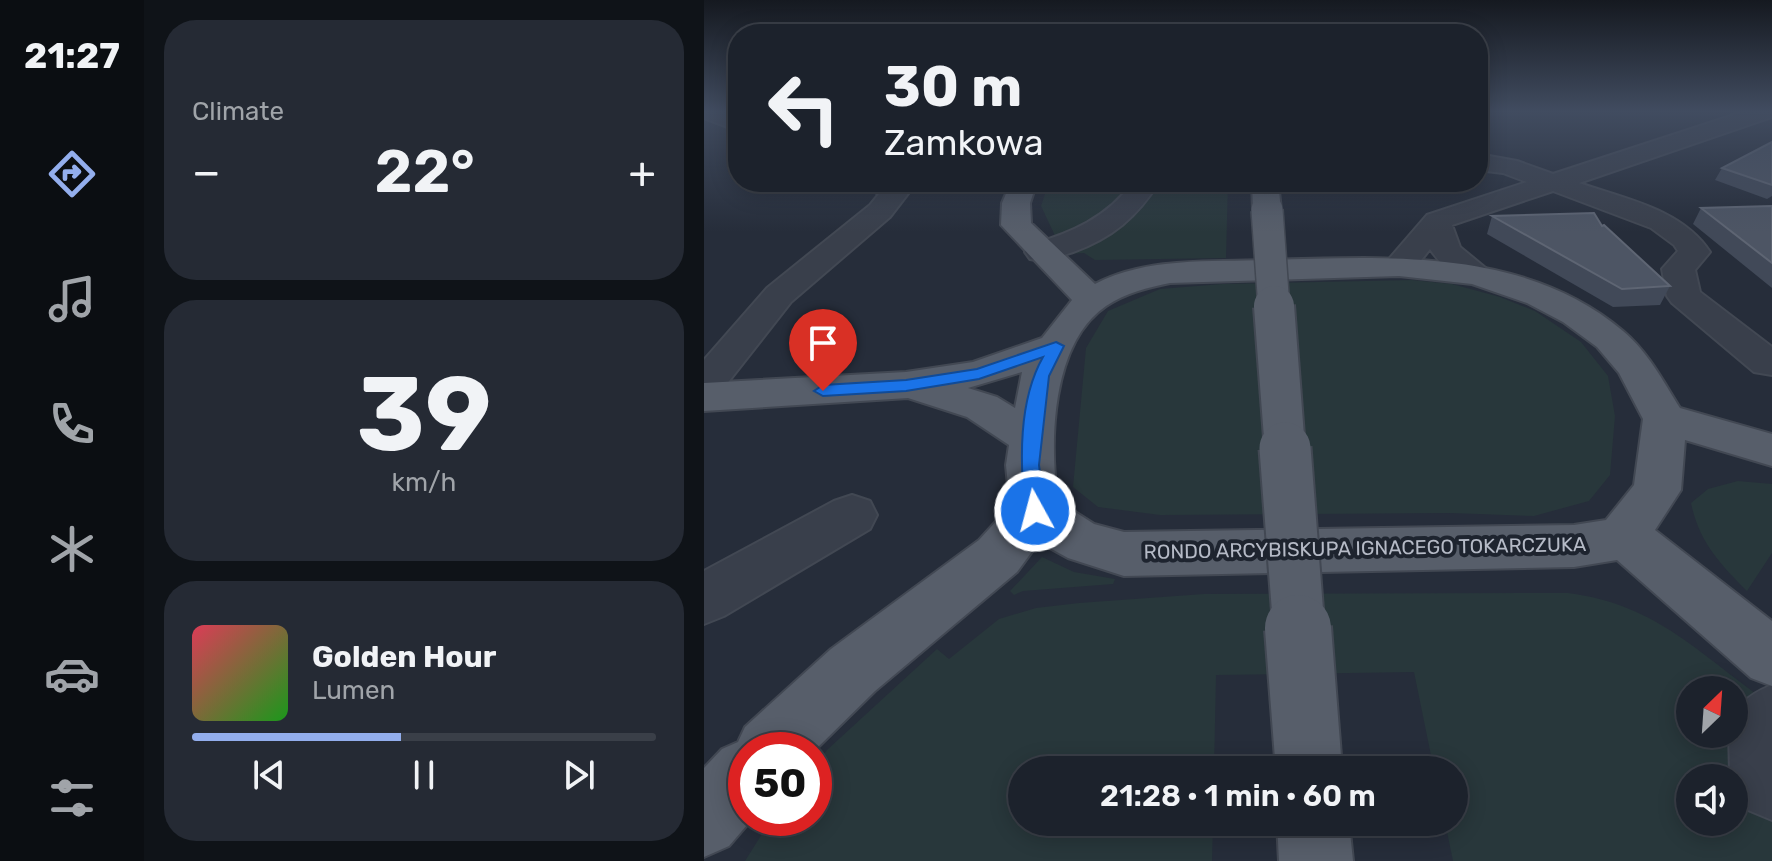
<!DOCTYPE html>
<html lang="en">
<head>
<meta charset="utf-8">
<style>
	:root { --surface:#1c222c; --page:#252a34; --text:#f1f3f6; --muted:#a0a4a9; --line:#3a3f48; --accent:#93aeed }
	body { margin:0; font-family:Rubik,sans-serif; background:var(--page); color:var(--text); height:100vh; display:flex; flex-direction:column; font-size:30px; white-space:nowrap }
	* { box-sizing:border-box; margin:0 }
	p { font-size:26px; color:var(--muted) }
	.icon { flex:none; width:44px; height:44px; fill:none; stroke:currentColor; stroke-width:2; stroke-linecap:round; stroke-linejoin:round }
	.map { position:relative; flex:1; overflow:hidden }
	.drawer { display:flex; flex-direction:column; gap:20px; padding:20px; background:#0f1318; width:560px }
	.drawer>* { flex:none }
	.guide { position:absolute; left:24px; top:24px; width:760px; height:168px; border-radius:32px; box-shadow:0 4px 20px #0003,0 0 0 2px var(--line); background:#1c222c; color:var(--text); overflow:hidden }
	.needle { width:52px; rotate:25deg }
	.buttons { position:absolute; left:972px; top:676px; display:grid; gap:16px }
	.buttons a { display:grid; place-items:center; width:72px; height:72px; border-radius:50%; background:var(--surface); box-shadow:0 4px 20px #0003,0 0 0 2px var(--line); font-size:40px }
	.speed { position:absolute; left:24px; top:732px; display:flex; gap:16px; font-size:40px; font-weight:700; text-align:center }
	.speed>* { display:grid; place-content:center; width:104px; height:104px; border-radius:50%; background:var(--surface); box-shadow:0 4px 20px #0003,0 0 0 2px var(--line); line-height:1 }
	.speed .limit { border:12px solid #d22; background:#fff; color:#111 }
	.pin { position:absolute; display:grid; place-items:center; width:68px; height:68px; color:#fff; margin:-82px -34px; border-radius:50% 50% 50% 0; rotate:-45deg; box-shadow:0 0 8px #0007 }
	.pin .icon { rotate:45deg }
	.me { position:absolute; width:88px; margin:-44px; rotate:353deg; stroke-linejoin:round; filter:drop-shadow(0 0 6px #0008) }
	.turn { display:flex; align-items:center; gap:28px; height:168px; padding:0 24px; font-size:36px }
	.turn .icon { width:104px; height:104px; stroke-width:2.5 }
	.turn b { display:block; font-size:56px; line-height:68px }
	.big { font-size:60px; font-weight:600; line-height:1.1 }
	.drawer .card { flex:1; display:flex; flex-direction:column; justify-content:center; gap:12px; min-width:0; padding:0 28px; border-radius:32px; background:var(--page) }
	.drawer .dial { align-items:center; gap:0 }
	.dial b { font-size:104px; line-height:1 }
	.song { display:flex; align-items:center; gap:24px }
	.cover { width:96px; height:96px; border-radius:12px; background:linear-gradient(135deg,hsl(350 70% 55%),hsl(120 70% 35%)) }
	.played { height:8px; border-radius:4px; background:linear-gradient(90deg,var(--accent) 45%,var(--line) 45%) }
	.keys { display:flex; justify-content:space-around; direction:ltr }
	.heat { display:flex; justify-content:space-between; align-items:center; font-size:44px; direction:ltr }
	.trip { position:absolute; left:304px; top:756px; width:460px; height:80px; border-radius:40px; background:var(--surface); box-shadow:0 4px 20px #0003,0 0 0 2px var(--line); font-weight:600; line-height:80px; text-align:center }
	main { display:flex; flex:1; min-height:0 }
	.tab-bar { display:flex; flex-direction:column; width:144px; justify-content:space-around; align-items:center; background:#0b0e12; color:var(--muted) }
	.tab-bar .icon { width:56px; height:56px }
	.tab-bar .on { color:var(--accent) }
	.tab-bar b { font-size:36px; color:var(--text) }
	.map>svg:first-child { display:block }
</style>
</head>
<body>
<main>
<nav class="tab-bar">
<b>21:27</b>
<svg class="icon on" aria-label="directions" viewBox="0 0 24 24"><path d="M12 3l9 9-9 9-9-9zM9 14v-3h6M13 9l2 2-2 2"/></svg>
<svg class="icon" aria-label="music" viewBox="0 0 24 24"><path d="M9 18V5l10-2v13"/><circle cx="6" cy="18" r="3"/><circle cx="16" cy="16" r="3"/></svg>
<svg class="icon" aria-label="phone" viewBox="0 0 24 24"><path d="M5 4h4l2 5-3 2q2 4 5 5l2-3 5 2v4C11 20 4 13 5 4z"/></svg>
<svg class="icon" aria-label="climate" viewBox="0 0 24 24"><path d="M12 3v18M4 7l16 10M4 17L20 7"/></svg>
<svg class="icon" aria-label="car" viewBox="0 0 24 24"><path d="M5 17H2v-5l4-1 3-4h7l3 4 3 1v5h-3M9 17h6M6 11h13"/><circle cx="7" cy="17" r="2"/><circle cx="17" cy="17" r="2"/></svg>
<svg class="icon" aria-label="filters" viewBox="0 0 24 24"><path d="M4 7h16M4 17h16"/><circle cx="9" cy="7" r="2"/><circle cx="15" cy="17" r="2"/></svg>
</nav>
<section class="drawer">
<div class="card"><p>Climate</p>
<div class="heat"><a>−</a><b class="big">22°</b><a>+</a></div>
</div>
<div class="card dial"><b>39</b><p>km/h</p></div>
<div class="card">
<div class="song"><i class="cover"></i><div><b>Golden Hour</b><p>Lumen</p></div></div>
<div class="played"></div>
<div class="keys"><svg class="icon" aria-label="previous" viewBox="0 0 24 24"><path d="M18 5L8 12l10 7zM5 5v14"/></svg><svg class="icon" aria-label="pause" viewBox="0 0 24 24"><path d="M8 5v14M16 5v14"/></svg><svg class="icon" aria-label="next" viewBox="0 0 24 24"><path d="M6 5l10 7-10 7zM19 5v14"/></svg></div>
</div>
</section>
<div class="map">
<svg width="1068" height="861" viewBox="0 0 1068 861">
	<rect width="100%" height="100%" fill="#262d3a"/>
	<path fill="#28373b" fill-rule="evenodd" d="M 345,182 L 524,182 L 522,258 L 391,260 L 380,253 L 366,254 L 353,240 L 337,206 Z
		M 708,280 L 748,284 L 796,297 L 831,311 L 877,342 L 904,376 L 911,416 L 906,475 L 885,501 L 830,516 L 747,513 L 456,515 L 394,507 L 369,487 L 382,348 L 404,311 L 456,289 L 518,284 Z
		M 1034,481 L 1068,484 L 1068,553 L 1043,591 C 1016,564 995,542 987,503 L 1004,489 Z
		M 338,557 L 370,572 L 411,579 L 409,584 L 319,591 L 310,595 L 306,591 Z
		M 864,593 C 956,605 996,656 1068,705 L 1068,861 L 749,861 L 741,822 L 750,822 L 750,770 L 730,770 L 710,672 L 512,675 L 510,770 L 318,770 L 318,822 L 509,822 L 508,861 L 41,861 L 68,818 L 110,818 L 110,766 L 123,750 L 233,649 L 245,659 L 295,619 L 332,608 L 375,603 L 500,594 ZM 986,690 L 1030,690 L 1030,734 L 986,734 ZM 986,778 L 1030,778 L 1030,822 L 986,822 Z"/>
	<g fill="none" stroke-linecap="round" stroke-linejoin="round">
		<g stroke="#424853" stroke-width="4">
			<path id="minor" d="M 1,111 L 22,111 L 34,116 L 34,131 L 2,119 Z
				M 1042,111 L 1068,111 L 1068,117 L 875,183 C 921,199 978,209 1006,252 L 991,270 L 996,292 L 1068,347 L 1068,375 L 1050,372 L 968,303 L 963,296 L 958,269 L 974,251 L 970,245 L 947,228 L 849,191 L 748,225 L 756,247 L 790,275 L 785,282 C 759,288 740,269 726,249 C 713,265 706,278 684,273 L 679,266 L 723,215 L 823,182 L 799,173 L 774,170 L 774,154 L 813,161 L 849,174 Z
				M 158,182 L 194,182 L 206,191 L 186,217 L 87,302 L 14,395 L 0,399 L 0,360 L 63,288 L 166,205 L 175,194 L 162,188 Z
				M 429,182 L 455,182 C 433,217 408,238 369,252 C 354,257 341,262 326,259 L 321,252 L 326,245 C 367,233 403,218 429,182 Z
				M 148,495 L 166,501 L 173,515 L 166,529 L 20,616 L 0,624 L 0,571 L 130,501 Z
				M 1068,685 L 1068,820 L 1044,810 L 1026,771 L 1025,734 L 1030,734 C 1030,705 1042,696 1068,685 Z"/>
		</g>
		<g stroke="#424853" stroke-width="4">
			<path id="major" d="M 307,182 L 333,182 L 326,203 L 327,223 L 391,284 C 442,257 506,262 563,260 C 683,257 820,247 919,331 C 944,352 959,381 976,408 L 1068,434 L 1068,466 L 981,440 L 977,490 L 951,530 L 1068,621 L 1068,686 L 1047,678 L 913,560 L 870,567 L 420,576 L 364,558 L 335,542 L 313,572 L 171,691 L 110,751 L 42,750 L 42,818 L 49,818 L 25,846 L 0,857 L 0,768 L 18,749 L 34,742 L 41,727 L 127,649 L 275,540 L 306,506 L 302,465 L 305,445 L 263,417 L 204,398 L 0,411 L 0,383 L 202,372 L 269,362 L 338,338 L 368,300 L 297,225 L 298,203 ZM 695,276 L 768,284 L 823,303 L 859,322 L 893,347 L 915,373 L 939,419 L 930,485 L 902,520 L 870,525 L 420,532 L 390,524 L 354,501 C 345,444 347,343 402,306 C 423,292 443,288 466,283 ZM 318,372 L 311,408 L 293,397 L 264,388 Z
				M 548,182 L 574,182 L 577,210 L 573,216 L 563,219 L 553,216 L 549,210 Z
				M 573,822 L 645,822 L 649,861 L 575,861 Z"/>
		</g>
		<use href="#minor" fill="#393f4b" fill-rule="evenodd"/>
		<use href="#major" fill="#575e6a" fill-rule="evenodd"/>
		<g stroke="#424853" stroke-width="34" stroke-linecap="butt">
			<path id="major-bridge-far3" d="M 563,210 L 570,308"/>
		</g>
		<g stroke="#424853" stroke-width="44" stroke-linecap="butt">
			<path id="major-bridge-far2" d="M 570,306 L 581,450"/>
		</g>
		<g stroke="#424853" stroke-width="55" stroke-linecap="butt">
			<path id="major-bridge-far1" d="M 581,448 L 595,630"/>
		</g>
		<g stroke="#424853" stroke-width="70" stroke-linecap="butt">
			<path id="major-bridge" d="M 594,628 L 605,770"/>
		</g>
		<use href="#major-bridge-far3" stroke="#575e6a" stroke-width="31"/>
		<use href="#major-bridge-far2" stroke="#575e6a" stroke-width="40"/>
		<use href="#major-bridge-far1" stroke="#575e6a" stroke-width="51"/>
		<use href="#major-bridge" stroke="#575e6a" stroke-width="66"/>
	</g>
	<path fill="#414958" d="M 1068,142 L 1068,196 L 1063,199 L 1011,180 L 1018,168 Z
		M 1068,206 L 1068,288 L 989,224 L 997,208 Z
		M 788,216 L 898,226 L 966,286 L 956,305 L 909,307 L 783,234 Z"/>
	<path fill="#4d5564" stroke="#5e6573" stroke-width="2" d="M 1068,142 L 1068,185 L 1018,168 Z
		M 1068,206 L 1068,263 L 997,208 Z
		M 890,213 L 898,226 L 900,225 L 966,286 L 918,289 L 788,216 Z"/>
	<linearGradient id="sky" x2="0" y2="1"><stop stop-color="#151920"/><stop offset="0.48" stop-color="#414c60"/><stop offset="1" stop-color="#414c60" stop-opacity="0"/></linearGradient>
	<rect width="1068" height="232" fill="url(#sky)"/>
	<path fill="#1a73e8" stroke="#114b97" stroke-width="2" d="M 352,342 L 360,346 L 345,376 L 335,465 L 341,511 L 338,517 L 324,517 L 321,511 C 316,462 314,401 339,357 L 275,379 L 202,391 L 119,396 L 110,391 L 119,385 L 202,380 L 273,369 Z"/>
	<g text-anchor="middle" stroke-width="8" stroke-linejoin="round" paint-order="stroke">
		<g font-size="20" fill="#b5bac6" stroke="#1e242f">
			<text transform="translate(661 548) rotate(-1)" y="7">RONDO ARCYBISKUPA IGNACEGO TOKARCZUKA</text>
		</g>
	</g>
</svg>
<div class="buttons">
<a><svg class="needle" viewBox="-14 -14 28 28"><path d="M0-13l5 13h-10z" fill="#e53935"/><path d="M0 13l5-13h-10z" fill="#a0a4a9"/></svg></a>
<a><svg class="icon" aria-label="sound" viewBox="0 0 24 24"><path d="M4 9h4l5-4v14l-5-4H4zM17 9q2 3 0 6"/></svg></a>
</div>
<div class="speed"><div class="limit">50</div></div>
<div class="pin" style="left:119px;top:391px;background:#d93025"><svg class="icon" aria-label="arrive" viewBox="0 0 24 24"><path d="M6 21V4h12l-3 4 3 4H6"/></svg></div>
<svg class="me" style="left:331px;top:511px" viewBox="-20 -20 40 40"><circle r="17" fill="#1a73e8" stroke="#fff" stroke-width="3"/><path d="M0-11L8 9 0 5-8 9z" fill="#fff"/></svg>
<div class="trip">21:28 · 1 min · 60 m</div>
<div class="guide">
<div class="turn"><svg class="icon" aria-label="left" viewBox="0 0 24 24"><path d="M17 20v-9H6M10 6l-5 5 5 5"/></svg><div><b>30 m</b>Zamkowa</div></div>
</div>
</div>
</main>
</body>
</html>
